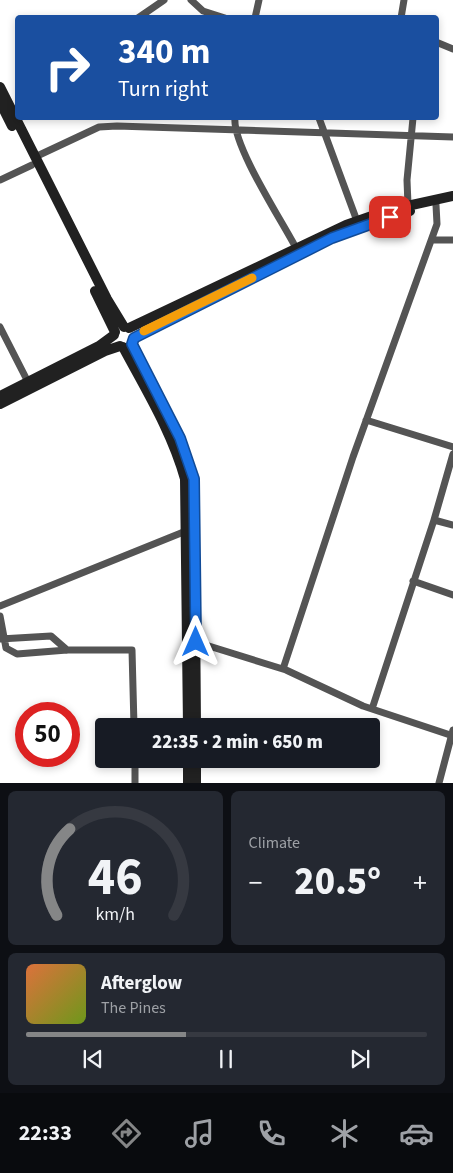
<!DOCTYPE html>
<html lang="en">
<head>
<meta charset="utf-8">
<style>
	:root { --surface:#171b24; --page:#242831; --text:#f1f3f6; --muted:#9ea1a6; --line:#363941; --accent:#858687 }
	body { margin:0; font-family:"Source Sans 3",sans-serif; background:var(--page); color:var(--text); height:100vh; display:flex; flex-direction:column; font-size:19px; white-space:nowrap }
	* { box-sizing:border-box; margin:0 }
	p { font-size:16px; color:var(--muted) }
	.icon { flex:none; width:28px; height:28px; fill:none; stroke:currentColor; stroke-width:2; stroke-linecap:round; stroke-linejoin:round }
	.map { position:relative; height:783px; overflow:hidden }
	.panel { display:flex; flex-direction:column; gap:8px; padding:8px; background:#0d0f14; flex:1 }
	.panel>* { flex:none }
	.top-card { position:absolute; left:15px; top:15px; width:424px; height:105px; border-radius:5px; box-shadow:0 2px 8px #0003; background:#1a4fa0; color:#fff; overflow:hidden }
	.speed { position:absolute; left:15px; top:702px; display:flex; gap:10px; font-size:25px; font-weight:700; text-align:center }
	.speed>* { display:grid; place-content:center; width:65px; height:65px; border-radius:50%; background:var(--surface); box-shadow:0 2px 8px #0003; line-height:1 }
	.speed .limit { border:8px solid #d22; background:#fff; color:#111 }
	.pin { position:absolute; display:grid; place-items:center; width:42px; height:42px; color:#fff; margin:-21px; border-radius:10px; box-shadow:0 2px 8px #0006 }
	.me { position:absolute; width:55px; margin:-28px; rotate:0deg; stroke-linejoin:round; filter:drop-shadow(0 0 4px #0008) }
	.turn { display:flex; align-items:center; gap:18px; height:105px; padding:0 20px; font-size:22px }
	.turn .icon { width:65px; height:65px; stroke-width:2.5 }
	.turn b { display:block; font-size:35px; line-height:42px }
	.big { font-size:38px; font-weight:800; line-height:1.1 }
	.panel .widget { flex:1; display:flex; flex-direction:column; justify-content:center; gap:8px; min-width:0; padding:0 18px; border-radius:8px; background:var(--page) }
	.panel .dial { align-items:center; gap:0 }
	.dial svg { height:130px; overflow:visible; fill:none; stroke:var(--line); stroke-width:7; stroke-linecap:round; text-anchor:middle }
	.dial text { fill:var(--text); stroke:none }
	.song { display:flex; align-items:center; gap:15px }
	.cover { width:60px; height:60px; border-radius:8px; background:linear-gradient(135deg,hsl(20 70% 55%),hsl(80 70% 35%)) }
	.played { height:5px; border-radius:2px; background:linear-gradient(90deg,var(--accent) 40%,var(--line) 40%) }
	.keys { display:flex; justify-content:space-around; direction:ltr }
	.heat { display:flex; justify-content:space-between; align-items:center; font-size:28px; direction:ltr }
	.panel .tiles { flex:1; display:grid; gap:8px; grid-template-columns:1fr 1fr }
	.widget:last-child { grid-column:span 2 }
	.trip { position:absolute; left:95px; top:718px; width:285px; height:50px; border-radius:5px; background:var(--surface); box-shadow:0 2px 8px #0003; font-weight:800; line-height:50px; text-align:center }
	.tab-bar { display:flex; height:80px; justify-content:space-around; align-items:center; background:#090b0e; color:var(--muted) }
	.tab-bar .icon { width:35px; height:35px }
	.tab-bar .selected { color:var(--accent) }
	.tab-bar b { font-size:22px; color:var(--text) }
	.map>svg:first-child { display:block }
</style>
</head>
<body>
<div class="map">
<svg width="453" height="783" viewBox="0 0 453 783">
	<rect width="100%" height="100%" fill="#fff"/>
	<g fill="none" stroke-linecap="round" stroke-linejoin="round">
		<path stroke="#545454" stroke-width="7" d="M 191,0 L 203,11 L 225,18
			M 138,18 L 164,0
			M 255,18 L 259,0
			M 401,18 L 404,0
			M 436,42 L 453,49
			M 235,118 C 232,145 282,221 296,248
			M 319,118 L 357,221
			M 35,157 L 99,127 L 117,126 L 453,137
			M 0,180 L 32,165
			M 408,205 L 407,180 L 413,118
			M 432,240 L 453,240
			M 0,327 L 28,382
			M 366,420 L 453,447
			M 434,520 L 453,525
			M 413,581 L 453,595
			M 0,606 L 186,531
			M 0,616 L 6,648 L 17,654 L 67,650 L 132,650 L 134,726
			M 0,639 L 51,636 L 67,650
			M 196,642 L 286,670 L 363,706 L 453,736
			M 283,669 L 353,457 L 437,224 L 436,205
			M 372,709 L 434,520 L 453,454
			M 135,759 L 135,783
			M 439,783 L 453,730"/>
		<path stroke="#212121" stroke-width="10" d="M 0,87 L 107,299 L 124,327
			M 0,102 L 12,126
			M 355,229 L 410,211
			M 95,291 L 115,332
			M 129,328 L 346,225 L 389,210 L 453,196
			M 134,338 L 330,239
			M 132,343 L 180,439 L 194,479 L 196,726
			M 123,347 C 146,390 172,432 185,479 L 188,726
			M 0,396 L 99,346 L 114,335
			M 0,404 L 105,351 L 120,346
			M 196,759 L 196,783
			M 188,783 L 188,759"/>
	</g>
	<g fill="none" stroke-linecap="round" stroke-linejoin="round">
		<g stroke="#114b97" stroke-width="12">
			<path id="route" d="M 196,642 L 194,479 L 180,438 L 132,344 L 134,338 L 332,238 L 390,217"/>
		</g>
		<use href="#route" stroke="#1a73e8" stroke-width="9"/>
		<path stroke="#f59e0b" stroke-width="9" d="M 144,331 L 252,278"/>
	</g>
</svg>
<div class="speed"><div class="limit">50</div></div>
<div class="pin" style="left:390px;top:217px;background:#d93025"><svg class="icon" aria-label="arrive" viewBox="0 0 24 24"><path d="M6 21V4h12l-3 4 3 4H6"/></svg></div>
<svg class="me" style="left:196px;top:642px" viewBox="-20 -20 40 40"><path d="M0-17L14 15 0 8-14 15z" fill="#1a73e8" stroke="#fff" stroke-width="4"/></svg>
<div class="trip">22:35 · 2 min · 650 m</div>
<div class="top-card">
<div class="turn"><svg class="icon" aria-label="right" viewBox="0 0 24 24"><path d="M7 20v-9h11M14 6l5 5-5 5"/></svg><div><b>340 m</b>Turn right</div></div>
</div>
</div>
<section class="panel">
<div class="tiles">
<div class="widget dial"><svg viewBox="0 0 100 80">
<path d="M14 69A42 42 0 1 1 86 69"/>
<path d="M14 69A42 42 0 0 1 22 16" stroke="#858687"/>
<text x="50" y="56" font-size="32" font-weight="700">46</text>
<text x="50" y="72" font-size="11">km/h</text>
</svg></div>
<div class="widget"><p>Climate</p>
<div class="heat"><a>−</a><b class="big">20.5°</b><a>+</a></div>
</div>
<div class="widget">
<div class="song"><i class="cover"></i><div><b>Afterglow</b><p>The Pines</p></div></div>
<div class="played"></div>
<div class="keys"><svg class="icon" aria-label="previous" viewBox="0 0 24 24"><path d="M18 5L8 12l10 7zM5 5v14"/></svg><svg class="icon" aria-label="pause" viewBox="0 0 24 24"><path d="M8 5v14M16 5v14"/></svg><svg class="icon" aria-label="next" viewBox="0 0 24 24"><path d="M6 5l10 7-10 7zM19 5v14"/></svg></div>
</div>
</div>
</section>
<nav class="tab-bar">
<b>22:33</b>
<svg class="icon selected" aria-label="directions" viewBox="0 0 24 24"><path d="M12 3l9 9-9 9-9-9zM9 14v-3h6M13 9l2 2-2 2"/></svg>
<svg class="icon" aria-label="music" viewBox="0 0 24 24"><path d="M9 18V5l10-2v13"/><circle cx="6" cy="18" r="3"/><circle cx="16" cy="16" r="3"/></svg>
<svg class="icon" aria-label="phone" viewBox="0 0 24 24"><path d="M5 4h4l2 5-3 2q2 4 5 5l2-3 5 2v4C11 20 4 13 5 4z"/></svg>
<svg class="icon" aria-label="climate" viewBox="0 0 24 24"><path d="M12 3v18M4 7l16 10M4 17L20 7"/></svg>
<svg class="icon" aria-label="car" viewBox="0 0 24 24"><path d="M5 17H2v-5l4-1 3-4h7l3 4 3 1v5h-3M9 17h6M6 11h13"/><circle cx="7" cy="17" r="2"/><circle cx="17" cy="17" r="2"/></svg>
</nav>
</body>
</html>
